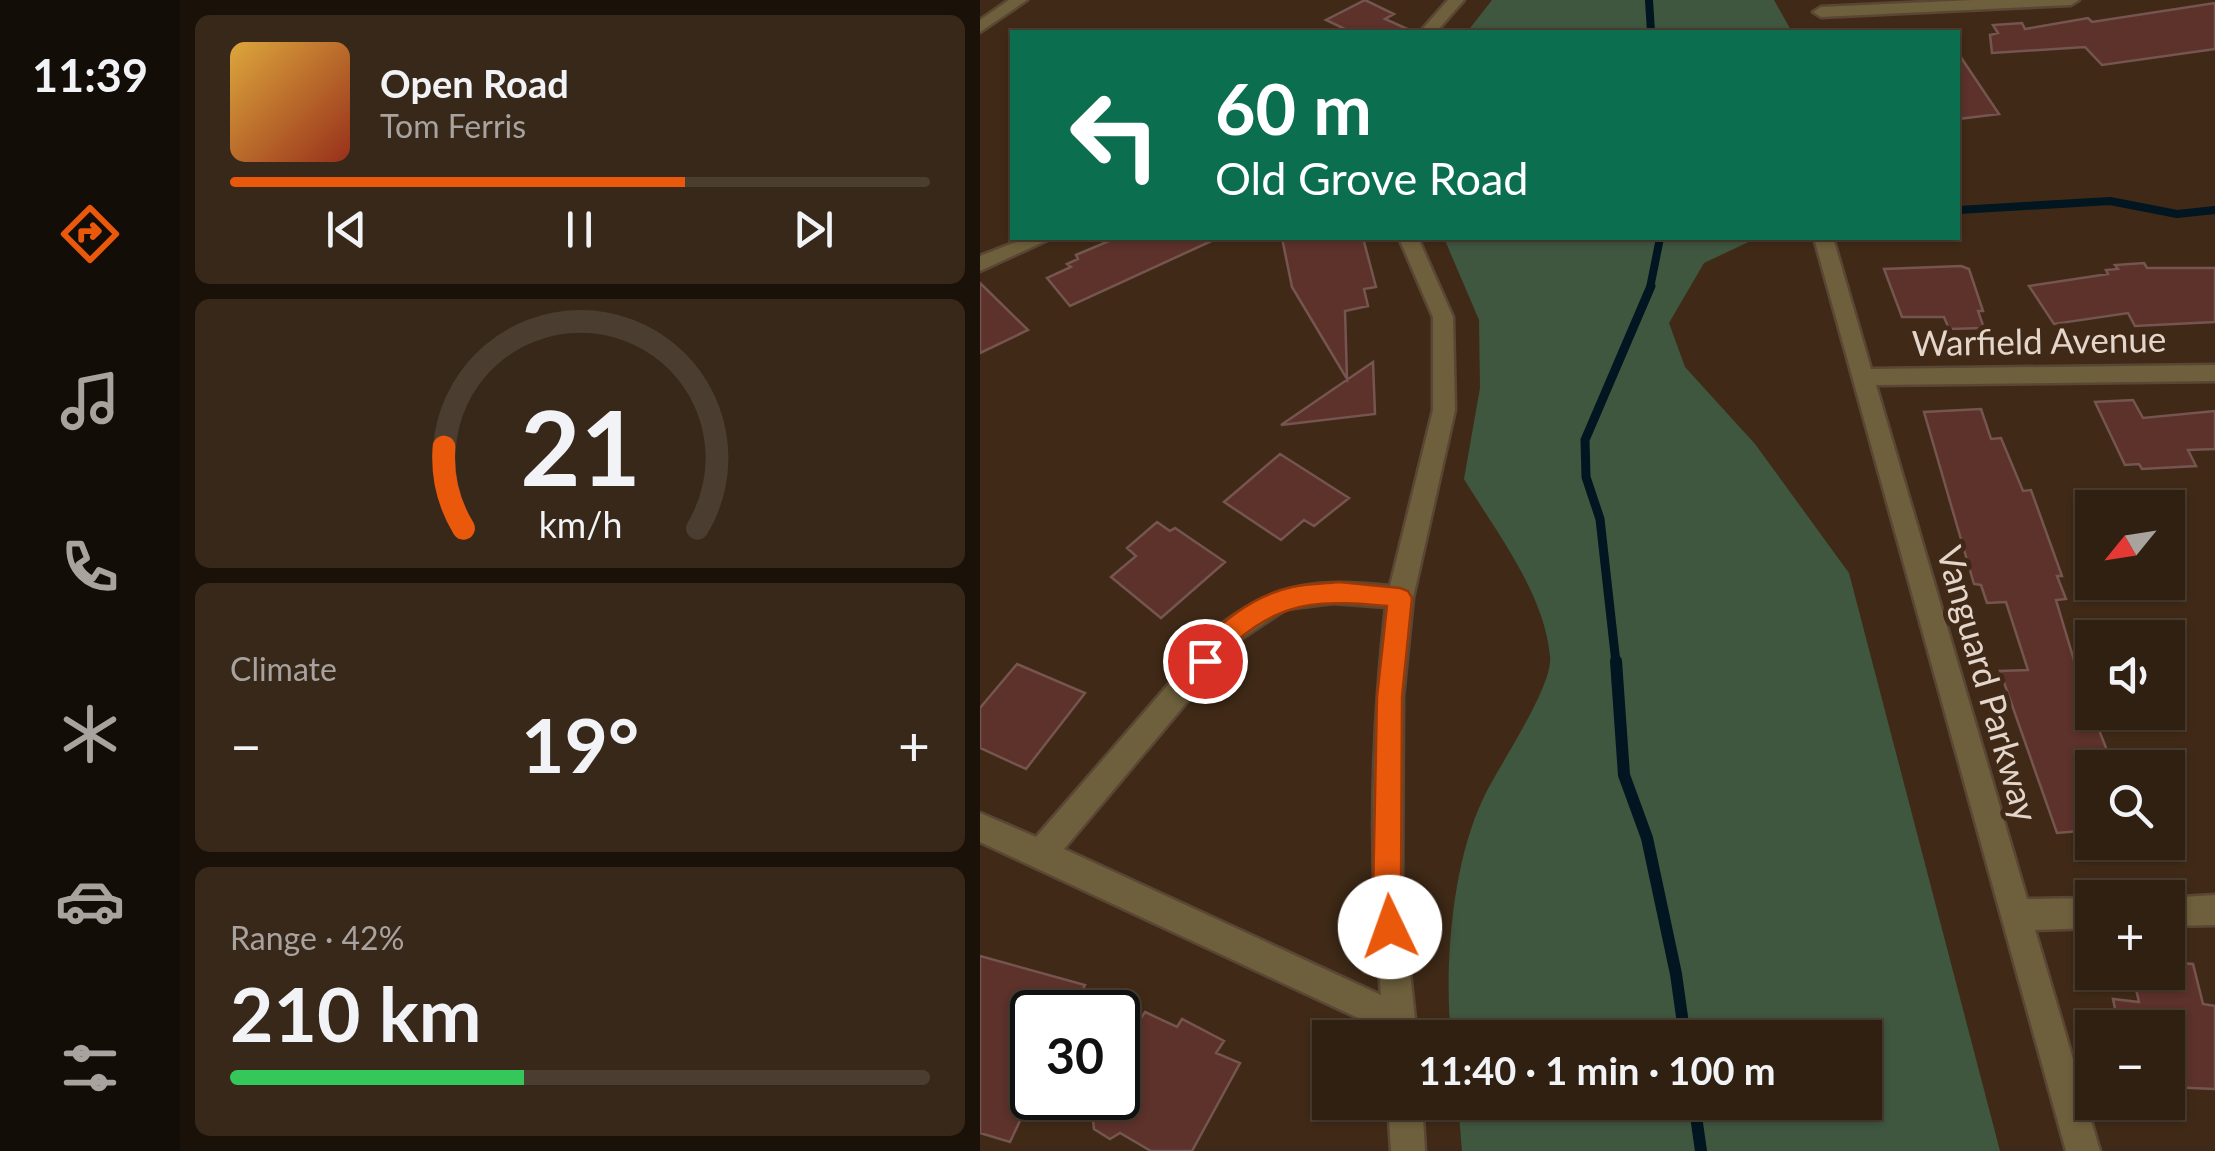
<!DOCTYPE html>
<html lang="en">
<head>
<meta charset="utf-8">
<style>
	:root { --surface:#302011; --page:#38281a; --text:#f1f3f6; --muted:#a8a39f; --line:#4b3e31; --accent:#ea580c }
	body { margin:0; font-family:Lato,sans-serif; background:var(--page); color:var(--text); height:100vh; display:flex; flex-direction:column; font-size:38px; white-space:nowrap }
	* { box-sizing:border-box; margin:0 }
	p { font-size:32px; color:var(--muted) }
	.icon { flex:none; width:55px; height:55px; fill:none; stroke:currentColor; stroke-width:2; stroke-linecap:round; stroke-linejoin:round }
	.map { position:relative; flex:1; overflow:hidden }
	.panel { display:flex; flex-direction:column; gap:15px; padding:15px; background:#1a1209; width:800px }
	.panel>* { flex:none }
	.top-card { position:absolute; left:30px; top:30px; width:950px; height:210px; border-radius:0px; box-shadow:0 2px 8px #0004,0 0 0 2px var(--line); background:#0b6e4f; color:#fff; overflow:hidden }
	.needle { width:65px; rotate:240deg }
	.buttons { position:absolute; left:1095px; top:490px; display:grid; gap:20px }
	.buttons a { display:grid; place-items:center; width:110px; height:110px; border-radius:0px; background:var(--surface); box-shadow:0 2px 8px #0004,0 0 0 2px var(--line); font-size:50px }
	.speed { position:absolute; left:30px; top:990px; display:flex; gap:20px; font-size:50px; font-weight:700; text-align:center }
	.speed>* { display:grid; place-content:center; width:130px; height:130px; border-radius:50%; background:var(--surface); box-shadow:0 2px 8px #0004,0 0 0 2px var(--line); line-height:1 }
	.speed .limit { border:5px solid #111; border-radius:15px; background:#fff; color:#111 }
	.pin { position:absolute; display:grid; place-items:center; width:85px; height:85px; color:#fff; margin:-42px; border:5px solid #fff; border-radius:50%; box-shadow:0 2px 10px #0007 }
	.me { position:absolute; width:110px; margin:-55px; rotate:357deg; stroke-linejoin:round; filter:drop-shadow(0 0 8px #0008) }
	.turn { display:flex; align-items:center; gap:35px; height:210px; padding:0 40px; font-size:45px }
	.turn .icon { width:130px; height:130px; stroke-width:2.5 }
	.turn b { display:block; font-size:70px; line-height:85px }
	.big { font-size:75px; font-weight:700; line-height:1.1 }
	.panel .widget { flex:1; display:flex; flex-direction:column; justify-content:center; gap:15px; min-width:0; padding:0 35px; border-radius:15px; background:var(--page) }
	.panel .dial { align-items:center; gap:0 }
	.dial svg { height:260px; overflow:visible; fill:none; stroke:var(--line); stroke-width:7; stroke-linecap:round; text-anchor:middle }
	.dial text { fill:var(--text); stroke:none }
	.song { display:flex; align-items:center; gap:30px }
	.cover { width:120px; height:120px; border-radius:15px; background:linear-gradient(135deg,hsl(40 70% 55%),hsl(10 70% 35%)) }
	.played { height:10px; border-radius:5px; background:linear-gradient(90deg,var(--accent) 65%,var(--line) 65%) }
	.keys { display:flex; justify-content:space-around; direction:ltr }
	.heat { display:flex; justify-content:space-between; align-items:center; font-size:55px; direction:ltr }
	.charge { height:15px; border-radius:8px; background:linear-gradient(90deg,#34c759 42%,var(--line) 0) }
	.trip { position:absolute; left:332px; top:1020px; width:570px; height:100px; border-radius:0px; background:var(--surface); box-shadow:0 2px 8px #0004,0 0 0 2px var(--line); font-weight:700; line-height:100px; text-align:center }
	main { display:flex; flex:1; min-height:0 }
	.tabs { display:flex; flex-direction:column; width:180px; justify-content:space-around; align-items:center; background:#130d07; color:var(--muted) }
	.tabs .icon { width:70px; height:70px }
	.tabs .active { color:var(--accent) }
	.tabs b { font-size:45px; color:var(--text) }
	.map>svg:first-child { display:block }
</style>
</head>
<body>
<main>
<nav class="tabs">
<b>11:39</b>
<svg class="icon active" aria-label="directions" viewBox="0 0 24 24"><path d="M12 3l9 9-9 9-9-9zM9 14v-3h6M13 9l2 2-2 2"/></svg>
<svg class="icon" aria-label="music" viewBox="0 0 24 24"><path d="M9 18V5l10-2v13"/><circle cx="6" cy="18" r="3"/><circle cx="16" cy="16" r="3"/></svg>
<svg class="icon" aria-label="phone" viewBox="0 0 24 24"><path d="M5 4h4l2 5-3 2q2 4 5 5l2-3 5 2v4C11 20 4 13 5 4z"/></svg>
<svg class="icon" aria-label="climate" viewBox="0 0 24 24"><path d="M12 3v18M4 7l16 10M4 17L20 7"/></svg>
<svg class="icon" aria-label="car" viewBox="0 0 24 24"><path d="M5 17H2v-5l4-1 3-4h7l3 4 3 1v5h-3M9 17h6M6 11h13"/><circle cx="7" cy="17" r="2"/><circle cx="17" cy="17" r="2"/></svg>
<svg class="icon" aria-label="filters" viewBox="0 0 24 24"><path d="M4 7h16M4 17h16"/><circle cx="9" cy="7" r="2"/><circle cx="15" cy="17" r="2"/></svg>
</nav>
<section class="panel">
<div class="widget">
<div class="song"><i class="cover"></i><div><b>Open Road</b><p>Tom Ferris</p></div></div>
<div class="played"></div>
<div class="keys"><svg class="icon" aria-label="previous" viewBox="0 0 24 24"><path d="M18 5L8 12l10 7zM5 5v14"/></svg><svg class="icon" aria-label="pause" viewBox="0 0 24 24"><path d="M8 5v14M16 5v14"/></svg><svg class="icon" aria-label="next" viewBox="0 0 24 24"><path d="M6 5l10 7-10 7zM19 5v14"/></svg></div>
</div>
<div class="widget dial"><svg viewBox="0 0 100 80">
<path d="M14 69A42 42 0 1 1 86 69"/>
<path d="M14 69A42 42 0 0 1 8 44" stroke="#ea580c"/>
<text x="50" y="56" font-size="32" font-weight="700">21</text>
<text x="50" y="72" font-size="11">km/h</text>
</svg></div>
<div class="widget"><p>Climate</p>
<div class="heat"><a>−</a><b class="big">19°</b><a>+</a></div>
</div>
<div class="widget"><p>Range · 42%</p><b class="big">210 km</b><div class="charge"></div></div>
</section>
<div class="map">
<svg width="1235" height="1151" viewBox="0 0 1235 1151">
	<rect width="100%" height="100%" fill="#402a17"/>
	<path fill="#3f563f" d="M 512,0 L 794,0 L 812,32 L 487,32 Z
		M 464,238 L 777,238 L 724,263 L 689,323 L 705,367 L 775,444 L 869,573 L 1020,1151 L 482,1151 L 478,1103 L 885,1102 L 885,1038 L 471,1037 C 464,966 472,864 503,799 C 517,768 574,686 570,656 C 564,592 516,532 484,479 L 500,388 L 499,320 Z"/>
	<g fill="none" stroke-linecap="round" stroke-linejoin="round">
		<path stroke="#011621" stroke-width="8" d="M 669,0 L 671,32
			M 978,210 L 1130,201 L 1197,214 L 1235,210
			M 670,288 L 680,238"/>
		<path stroke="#011621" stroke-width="9" d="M 636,663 L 620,519 L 606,477 L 605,440 L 671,286"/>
		<path stroke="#011621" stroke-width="12" d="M 636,661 L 644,775 L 667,838 L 696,974 L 705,1038
			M 714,1102 L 721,1151"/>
	</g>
	<path fill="#5c322b" stroke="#75554f" stroke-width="2.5" d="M 385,0 L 414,14 L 405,19 L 434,32 L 371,32 L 346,20 Z
		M 1235,3 L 1235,49 L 1122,65 L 1105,47 L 1012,53 L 1010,35 L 1018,33 L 1013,25 L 1042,23 L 1045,29 L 1108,18 L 1112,22 Z
		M 978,53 L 1019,114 L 978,119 Z
		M 136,238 L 238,238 L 90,306 L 67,278 L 91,267 L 87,264 L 98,259 L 96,255 Z
		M 302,238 L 383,238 L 396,287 L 384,289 L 388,306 L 365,311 L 367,379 L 312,287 Z
		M 1164,263 L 1167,268 L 1235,268 L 1235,322 L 1155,326 L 1148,313 L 1074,324 L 1049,286 L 1128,274 L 1126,270 L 1138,269 L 1135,265 Z
		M 981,266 L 989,269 L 1003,311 L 998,311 L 1004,328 L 969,329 L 964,317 L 922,317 L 904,269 Z
		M 0,283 L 48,330 L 0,353 Z
		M 393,362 L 395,414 L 301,425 Z
		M 1153,400 L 1163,418 L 1235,411 L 1235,449 L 1208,450 L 1216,466 L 1162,469 L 1159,464 L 1145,465 L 1115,402 Z
		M 1001,409 L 1011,439 L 1021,438 L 1043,491 L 1051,490 L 1082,576 L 1077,576 L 1086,599 L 1076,600 L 1094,660 L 1100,666 L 1112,666 L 1112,712 L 1118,712 L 1123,725 L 1117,725 L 1134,768 L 1112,768 L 1112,830 L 1077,833 L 1020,671 L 1048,670 L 1026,602 L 1007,603 L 1001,585 L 994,584 L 944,412 Z
		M 300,454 L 369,498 L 334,526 L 324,520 L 301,540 L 244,502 Z
		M 177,522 L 190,531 L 195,528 L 245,562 L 181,618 L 131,577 L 156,556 L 147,548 Z
		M 37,664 L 105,693 L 46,769 L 0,748 L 0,708 Z
		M 0,956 L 105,985 L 92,1012 L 52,1012 L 52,1095 L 30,1142 L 0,1133 Z
		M 1188,962 L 1213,964 L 1223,1004 L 1235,1006 L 1235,1089 L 1188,1087 L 1188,1028 L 1139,1028 L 1133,999 L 1159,1002 L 1152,972 L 1188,972 Z
		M 165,1012 L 197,1027 L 202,1019 L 244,1041 L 236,1053 L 260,1063 L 212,1151 L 171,1151 L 140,1133 L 130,1139 L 114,1129 L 113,1120 L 73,1098 L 138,1098 L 138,1054 Z"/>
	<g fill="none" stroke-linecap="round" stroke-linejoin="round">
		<g stroke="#5a4634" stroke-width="5">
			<path id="minor" d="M 29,0 L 47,0 L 0,32 L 0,20 Z
				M 468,0 L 484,0 L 456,32 L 440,32 Z
				M 993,0 L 1099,0 L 1091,5 L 841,17 L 833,12 L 841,7 Z
				M 46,238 L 72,238 L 0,271 L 0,256 Z
				M 419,238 L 438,238 L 473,317 L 475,410 L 433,598 L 423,697 L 422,896 L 437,1038 L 405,1038 L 404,1030 L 0,842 L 0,813 L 56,837 L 240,625 C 299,581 339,579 410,586 L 453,410 L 453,317 ZM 353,603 L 406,607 C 391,737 389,866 401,995 L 84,849 L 258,641 L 306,609 Z
				M 834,238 L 853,238 L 891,369 L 1235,365 L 1235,381 L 896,385 L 1047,899 L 1112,898 L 1112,928 L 1055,930 L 1120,1151 L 1086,1151 Z
				M 1235,895 L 1235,925 L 1188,926 L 1188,898 L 1184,898 Z
				M 408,1102 L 442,1102 L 445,1151 L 411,1151 Z"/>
		</g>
		<use href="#minor" fill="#6e603c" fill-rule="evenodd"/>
	</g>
	<path fill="#ea580c" stroke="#983908" stroke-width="2.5" d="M 359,582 L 420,588 L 428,591 L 432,598 L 422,697 L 421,896 L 424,927 L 420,937 L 410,941 L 400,937 L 393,896 L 397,697 L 407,606 C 348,601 307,598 259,639 C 247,650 240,666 225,672 L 217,669 L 213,661 C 229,626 275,595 312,587 C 327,583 344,584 359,582 Z"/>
	<g text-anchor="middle" stroke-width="10" stroke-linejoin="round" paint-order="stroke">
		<g font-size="35" fill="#e4d6cb" stroke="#402a17">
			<text transform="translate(1059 342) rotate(-1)" y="12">Warfield Avenue</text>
			<text transform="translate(1007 684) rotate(74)" y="12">Vanguard Parkway</text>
		</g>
	</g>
</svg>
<div class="buttons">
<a><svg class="needle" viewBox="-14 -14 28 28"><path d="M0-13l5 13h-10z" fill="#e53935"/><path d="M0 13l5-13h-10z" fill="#a8a39f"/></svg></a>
<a><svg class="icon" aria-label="sound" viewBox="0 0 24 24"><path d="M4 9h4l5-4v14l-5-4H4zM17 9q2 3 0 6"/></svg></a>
<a><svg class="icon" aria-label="search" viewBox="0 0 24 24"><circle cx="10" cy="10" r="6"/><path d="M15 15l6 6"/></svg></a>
<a>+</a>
<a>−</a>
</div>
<div class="speed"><div class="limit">30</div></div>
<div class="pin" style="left:225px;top:661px;background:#d93025"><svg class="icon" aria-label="arrive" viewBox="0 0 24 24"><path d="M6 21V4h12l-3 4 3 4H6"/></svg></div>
<svg class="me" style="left:410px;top:927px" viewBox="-20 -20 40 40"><circle r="19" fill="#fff"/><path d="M0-13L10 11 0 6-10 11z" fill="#ea580c"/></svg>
<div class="trip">11:40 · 1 min · 100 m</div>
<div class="top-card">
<div class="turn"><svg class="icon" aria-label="left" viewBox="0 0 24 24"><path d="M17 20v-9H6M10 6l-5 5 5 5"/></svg><div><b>60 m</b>Old Grove Road</div></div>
</div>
</div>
</main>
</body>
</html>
